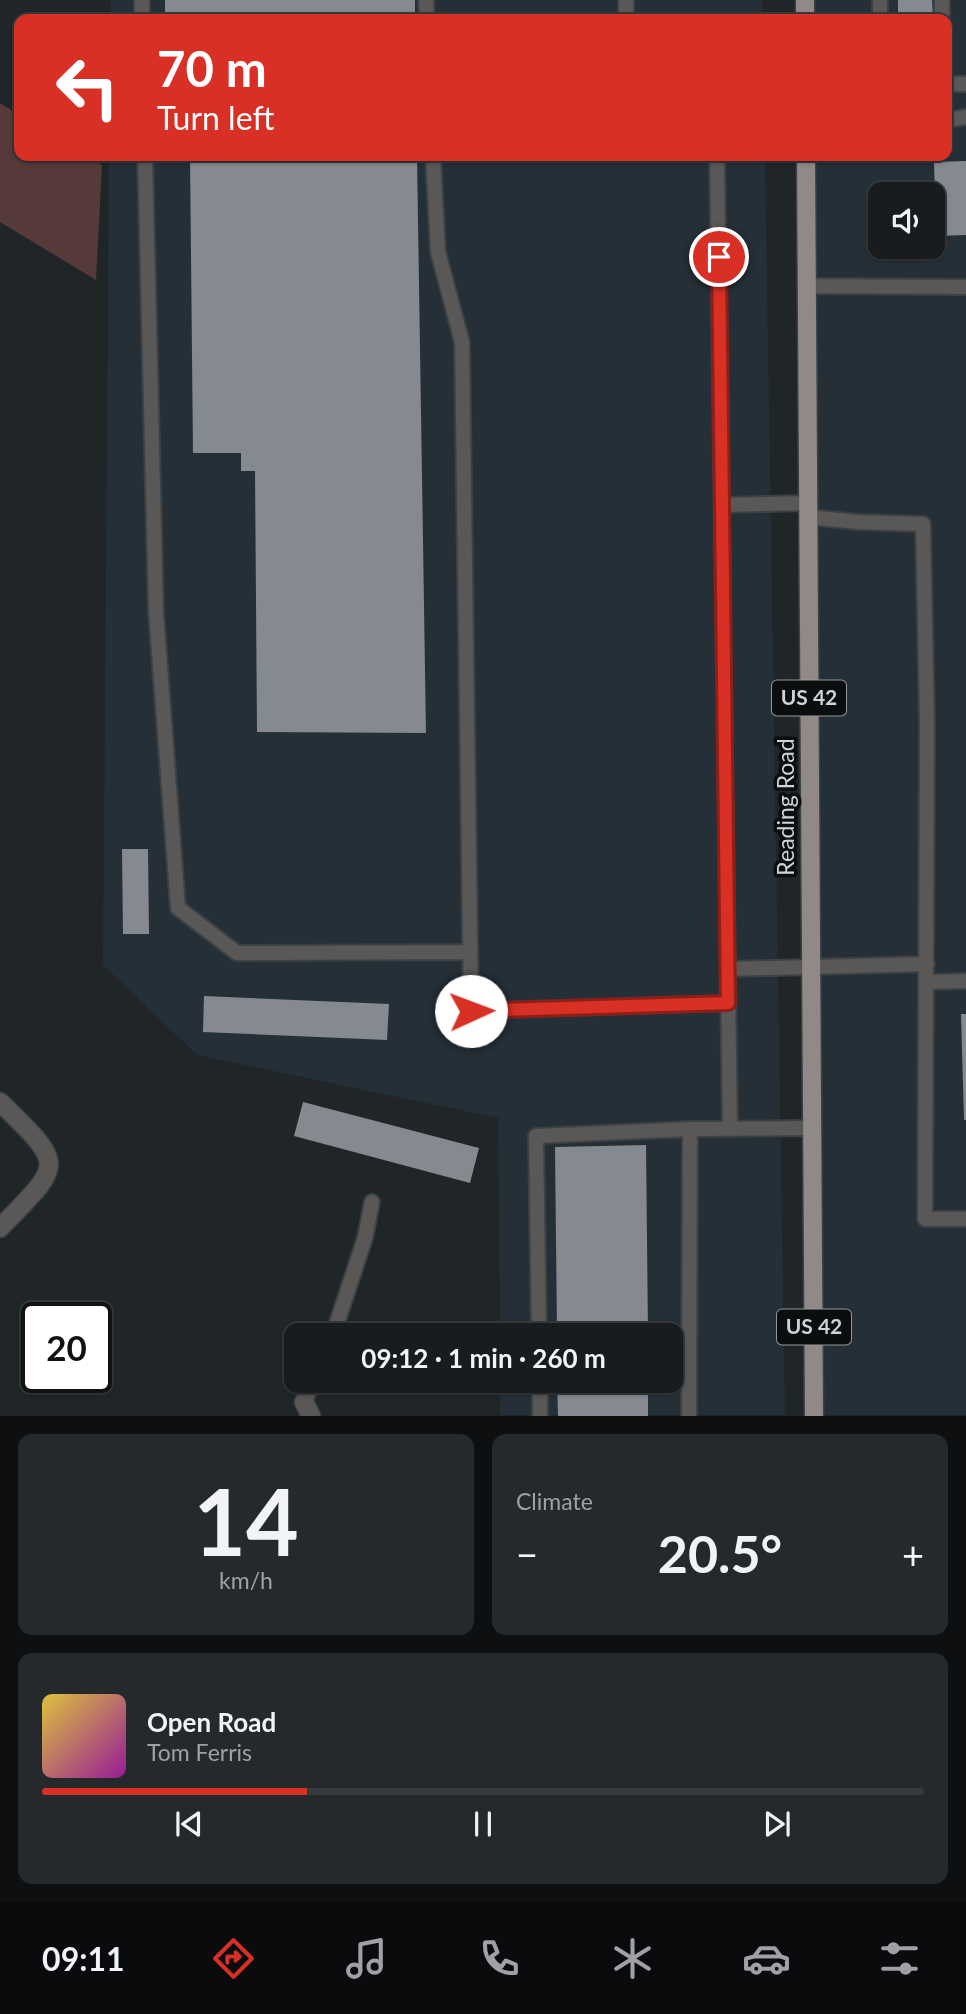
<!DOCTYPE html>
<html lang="en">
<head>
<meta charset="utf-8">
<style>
	:root { --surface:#181c1e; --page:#25292b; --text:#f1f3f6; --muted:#9fa1a4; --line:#363a3c; --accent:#d93025 }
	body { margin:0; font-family:Lato,sans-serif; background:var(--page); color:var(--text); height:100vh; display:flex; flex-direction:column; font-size:26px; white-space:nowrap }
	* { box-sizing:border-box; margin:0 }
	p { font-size:23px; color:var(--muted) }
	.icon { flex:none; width:38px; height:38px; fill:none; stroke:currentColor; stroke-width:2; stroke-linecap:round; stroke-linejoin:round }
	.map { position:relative; height:1416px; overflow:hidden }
	.panel { display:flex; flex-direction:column; gap:18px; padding:18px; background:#0d0f10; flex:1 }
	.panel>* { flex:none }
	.hud { position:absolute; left:14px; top:14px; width:938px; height:147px; border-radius:14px; box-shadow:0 2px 5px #0004,0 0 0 2px var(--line); background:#d93025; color:#fff; overflow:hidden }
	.fabs { position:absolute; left:868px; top:182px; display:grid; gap:14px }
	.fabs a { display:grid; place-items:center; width:77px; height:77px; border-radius:14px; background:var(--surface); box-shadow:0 2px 5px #0004,0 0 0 2px var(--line); font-size:35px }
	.speed { position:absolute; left:21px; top:1302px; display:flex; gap:14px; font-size:35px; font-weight:700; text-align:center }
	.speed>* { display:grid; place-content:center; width:91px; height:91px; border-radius:50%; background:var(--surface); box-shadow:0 2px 5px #0004,0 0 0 2px var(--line); line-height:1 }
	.speed .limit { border:4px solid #111; border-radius:10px; background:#fff; color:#111 }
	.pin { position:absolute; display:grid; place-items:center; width:60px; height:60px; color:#fff; margin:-30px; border:4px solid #fff; border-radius:50%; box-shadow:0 2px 7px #0007 }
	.me { position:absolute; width:77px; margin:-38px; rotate:88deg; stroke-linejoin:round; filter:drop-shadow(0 0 5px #0008) }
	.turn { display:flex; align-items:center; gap:24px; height:147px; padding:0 28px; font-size:32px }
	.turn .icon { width:91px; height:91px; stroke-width:2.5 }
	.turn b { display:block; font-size:49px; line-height:60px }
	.big { font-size:52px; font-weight:700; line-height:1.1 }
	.panel .tile { flex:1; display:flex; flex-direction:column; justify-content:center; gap:10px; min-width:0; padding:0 24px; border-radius:14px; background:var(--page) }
	.panel .dial { align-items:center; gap:0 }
	.dial b { font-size:91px; line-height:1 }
	.song { display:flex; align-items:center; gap:21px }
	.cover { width:84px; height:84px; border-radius:10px; background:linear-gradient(135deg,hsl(50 70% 55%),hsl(300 70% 35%)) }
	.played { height:7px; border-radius:4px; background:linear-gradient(90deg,var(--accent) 30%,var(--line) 30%) }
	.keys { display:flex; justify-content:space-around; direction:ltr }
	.heat { display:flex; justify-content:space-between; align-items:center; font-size:38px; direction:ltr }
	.panel .tiles { flex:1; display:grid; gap:18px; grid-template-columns:1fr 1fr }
	.tile:last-child { grid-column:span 2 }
	.trip { position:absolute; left:284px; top:1323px; width:399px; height:70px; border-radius:14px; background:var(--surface); box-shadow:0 2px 5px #0004,0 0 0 2px var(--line); font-weight:700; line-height:70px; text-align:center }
	.tab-bar { display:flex; height:112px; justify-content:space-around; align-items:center; background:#0a0b0c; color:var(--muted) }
	.tab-bar .icon { width:49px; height:49px }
	.tab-bar .on { color:var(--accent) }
	.tab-bar b { font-size:32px; color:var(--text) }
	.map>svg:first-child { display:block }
</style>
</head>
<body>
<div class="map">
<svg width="966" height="1416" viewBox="0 0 966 1416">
	<rect width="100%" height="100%" fill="#202528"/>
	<path fill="#252f37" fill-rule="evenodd" d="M 111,0 L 762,0 L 763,19 L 111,19 Z
		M 805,0 L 966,0 L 966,1415 L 814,1415 L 806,156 L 947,156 L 947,19 L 805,19 ZM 880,194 L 933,194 L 933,247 L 880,247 Z
		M 109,156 L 765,156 L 785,1415 L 500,1415 L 500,1381 L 670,1381 L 670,1335 L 500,1335 L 498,1118 L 197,1055 L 103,965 Z"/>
	<path fill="#553a39" d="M 0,103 L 19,115 L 19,156 L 87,156 L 102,165 L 96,280 L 0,222 Z"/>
	<path fill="#848a8f" d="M 165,0 L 415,0 L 415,19 L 165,19 Z
		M 898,0 L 932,0 L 933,19 L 898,19 Z
		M 190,156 L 417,156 L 426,733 L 257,732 L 255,471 L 241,471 L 241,453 L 193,453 Z
		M 966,161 L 966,235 L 936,236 L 934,162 Z
		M 122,849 L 148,849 L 149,934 L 123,934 Z
		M 204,996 L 389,1004 L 387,1040 L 203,1032 Z
		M 961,1014 L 966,1014 L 966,1120 L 964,1120 Z
		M 303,1102 L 479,1148 L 470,1183 L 294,1136 Z
		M 646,1145 L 648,1335 L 557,1335 L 555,1147 Z
		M 557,1381 L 648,1381 L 648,1416 L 558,1416 Z"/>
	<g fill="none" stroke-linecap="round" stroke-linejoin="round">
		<g stroke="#3c4144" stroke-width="18">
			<path id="service" d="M 142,0 L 142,19
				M 426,0 L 427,19
				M 880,0 L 880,19
				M 942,0 L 942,19
				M 626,19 L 626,0
				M 947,84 L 966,84
				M 947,120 L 966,117
				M 145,156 L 156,612 L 178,908 L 237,953 L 470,952
				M 433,156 L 438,252 L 462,342 L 471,1011 L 728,1003
				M 717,156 L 730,1129
				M 807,286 L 966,287
				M 722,505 L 808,503
				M 808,517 L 858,522 L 923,524 L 927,724 L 925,1219 L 966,1219
				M 728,969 L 927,964
				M 927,982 L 966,981
				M 333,1335 L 365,1238 L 372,1202
				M 539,1335 L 536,1136 L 690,1129 L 812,1128
				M 540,1381 L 540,1416
				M 304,1402 L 314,1381
				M 689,1416 L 690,1129"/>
		</g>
		<g stroke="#3c4144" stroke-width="21">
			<path id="minor" d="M 0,1102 C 67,1167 63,1163 0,1228
				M 304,1402 L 311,1416"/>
		</g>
		<g stroke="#3c4144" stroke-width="21">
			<path id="primary" d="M 805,0 L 805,19
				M 806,156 L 814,1416"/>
		</g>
		<use href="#service" stroke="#5a5757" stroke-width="14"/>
		<use href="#minor" stroke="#5a5757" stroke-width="18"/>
		<use href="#primary" stroke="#908988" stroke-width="18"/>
	</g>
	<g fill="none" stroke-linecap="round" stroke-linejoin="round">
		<g stroke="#8d1f18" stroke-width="18">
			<path id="route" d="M 471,1011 L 728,1003 L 719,257"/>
		</g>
		<use href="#route" stroke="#d93025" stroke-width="12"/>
	</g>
	<g text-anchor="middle" stroke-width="7" stroke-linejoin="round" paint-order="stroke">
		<g fill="#0b0e0f" stroke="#95989a" stroke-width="2">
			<rect x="772" y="680.5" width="74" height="35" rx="5"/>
			<rect x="777" y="1309.5" width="74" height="35" rx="5"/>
		</g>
		<g font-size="21" font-weight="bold" fill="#d0d3d6">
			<text x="809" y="705">US 42</text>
			<text x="814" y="1334">US 42</text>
		</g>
		<g font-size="23" fill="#d0d3d6" stroke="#0b0e0f">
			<text transform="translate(786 807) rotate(-90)" y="8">Reading Road</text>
		</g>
	</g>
</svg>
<div class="fabs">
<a><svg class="icon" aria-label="sound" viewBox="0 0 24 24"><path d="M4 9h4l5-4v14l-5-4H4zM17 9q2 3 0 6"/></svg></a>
</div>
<div class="speed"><div class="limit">20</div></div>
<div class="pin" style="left:719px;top:257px;background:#d93025"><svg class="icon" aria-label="arrive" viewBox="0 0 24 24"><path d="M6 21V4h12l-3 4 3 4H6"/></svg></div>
<svg class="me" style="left:471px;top:1011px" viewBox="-20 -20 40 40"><circle r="19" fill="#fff"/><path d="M0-13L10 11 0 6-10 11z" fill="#d93025"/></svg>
<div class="trip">09:12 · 1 min · 260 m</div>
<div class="hud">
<div class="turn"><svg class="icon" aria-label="left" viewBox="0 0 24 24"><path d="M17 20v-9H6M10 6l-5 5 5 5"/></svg><div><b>70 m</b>Turn left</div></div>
</div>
</div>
<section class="panel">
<div class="tiles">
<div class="tile dial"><b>14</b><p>km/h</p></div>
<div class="tile"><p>Climate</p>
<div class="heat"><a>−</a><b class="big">20.5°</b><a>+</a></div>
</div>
<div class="tile">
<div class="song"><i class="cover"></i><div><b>Open Road</b><p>Tom Ferris</p></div></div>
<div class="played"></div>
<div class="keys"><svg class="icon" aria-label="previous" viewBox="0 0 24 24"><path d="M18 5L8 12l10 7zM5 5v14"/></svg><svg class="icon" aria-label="pause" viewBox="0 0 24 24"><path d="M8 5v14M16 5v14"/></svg><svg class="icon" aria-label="next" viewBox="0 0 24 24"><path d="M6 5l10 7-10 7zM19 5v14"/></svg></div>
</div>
</div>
</section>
<nav class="tab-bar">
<b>09:11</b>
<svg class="icon on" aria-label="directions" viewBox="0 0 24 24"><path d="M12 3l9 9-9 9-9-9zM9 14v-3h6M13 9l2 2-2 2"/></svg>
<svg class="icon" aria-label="music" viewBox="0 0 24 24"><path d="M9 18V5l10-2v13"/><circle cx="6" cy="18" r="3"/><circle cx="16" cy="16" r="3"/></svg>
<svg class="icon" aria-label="phone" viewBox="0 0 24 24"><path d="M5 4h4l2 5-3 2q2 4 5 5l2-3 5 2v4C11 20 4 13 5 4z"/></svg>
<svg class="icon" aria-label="climate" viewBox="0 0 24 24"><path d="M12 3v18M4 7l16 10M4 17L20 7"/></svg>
<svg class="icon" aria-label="car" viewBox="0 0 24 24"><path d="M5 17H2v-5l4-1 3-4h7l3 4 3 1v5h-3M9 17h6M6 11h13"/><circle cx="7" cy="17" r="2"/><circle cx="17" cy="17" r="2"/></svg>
<svg class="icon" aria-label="filters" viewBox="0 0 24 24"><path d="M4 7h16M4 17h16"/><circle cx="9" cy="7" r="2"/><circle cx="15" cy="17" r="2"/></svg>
</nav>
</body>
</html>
